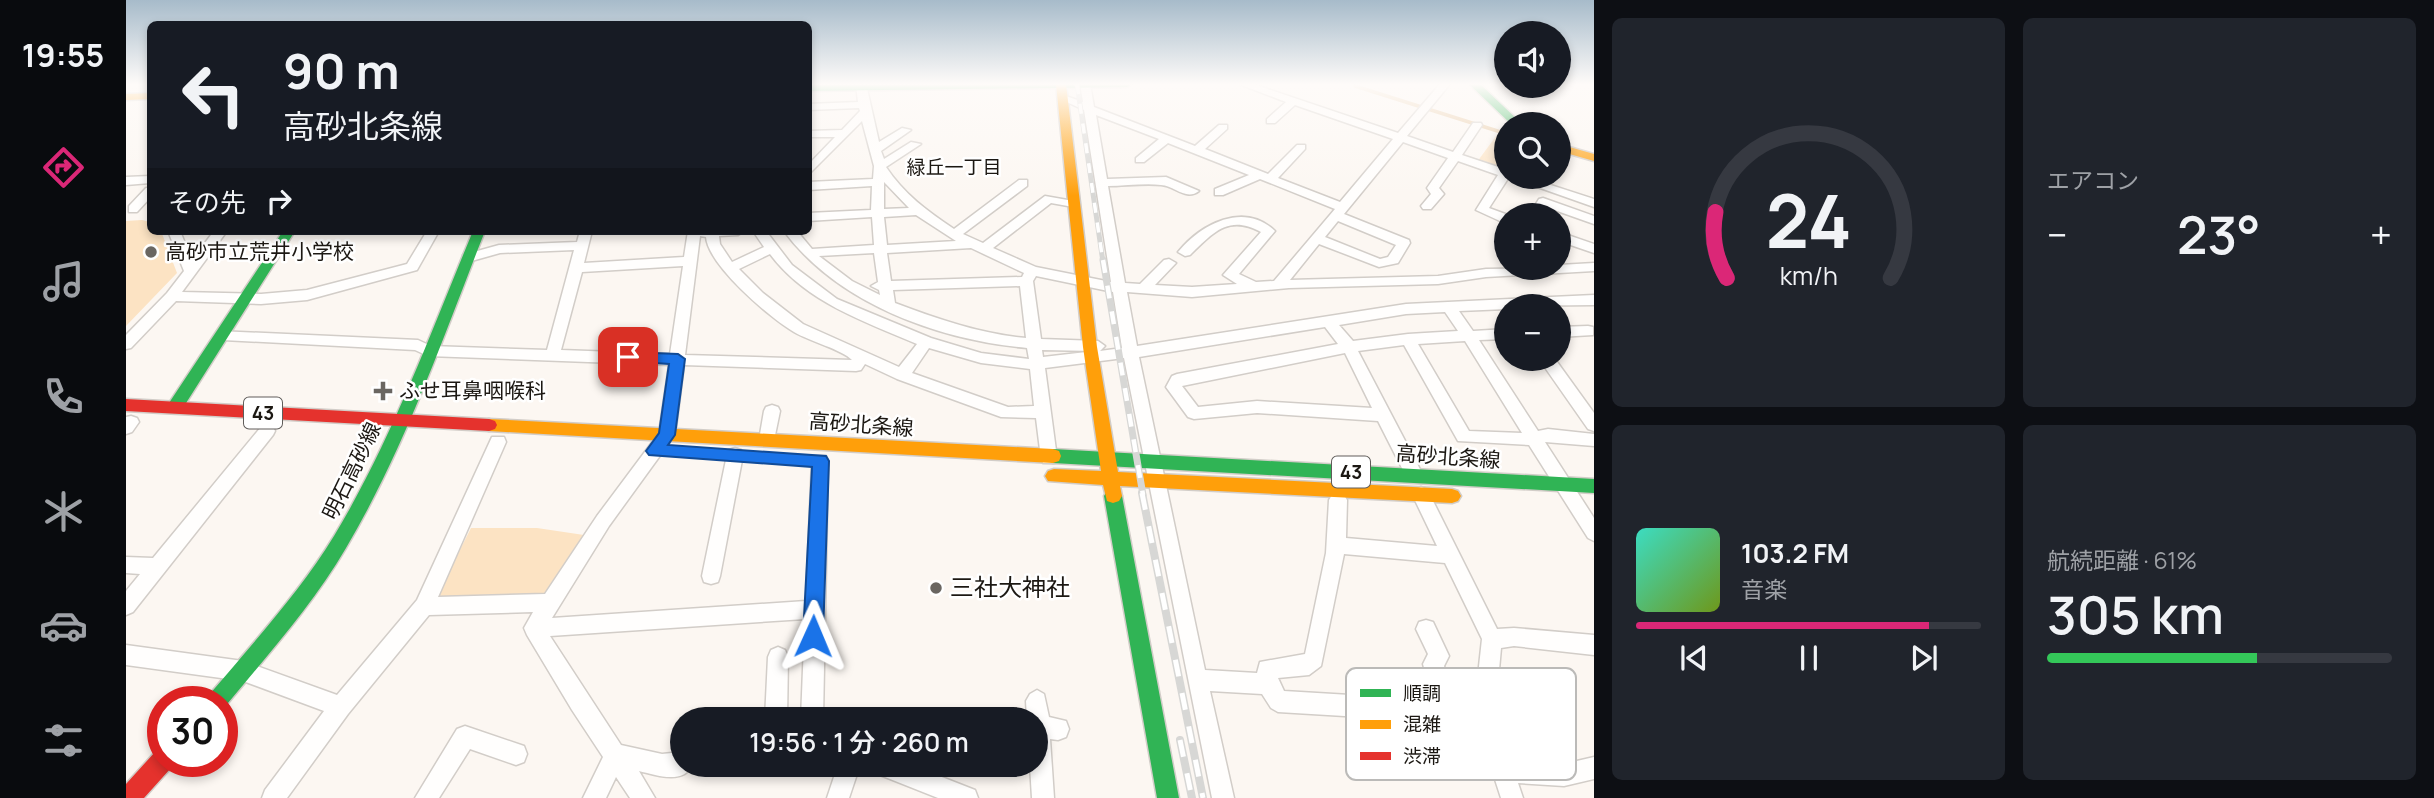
<!DOCTYPE html>
<html lang="ja">
<head>
<meta charset="utf-8">
<style>
	:root { --surface:#171b24; --page:#20242c; --text:#f1f3f6; --muted:#9ea1a6; --line:#363941; --accent:#db2777 }
	body { margin:0; font-family:Manrope,"Noto Sans JP",sans-serif; background:var(--page); color:var(--text); height:100vh; display:flex; flex-direction:column; font-size:26px; white-space:nowrap }
	* { box-sizing:border-box; margin:0 }
	p { font-size:23px; color:var(--muted) }
	.icon { flex:none; width:38px; height:38px; fill:none; stroke:currentColor; stroke-width:2; stroke-linecap:round; stroke-linejoin:round }
	.map { position:relative; flex:1; overflow:hidden }
	.drawer { display:flex; flex-direction:column; gap:18px; padding:18px; background:#0d0f14; width:840px }
	.drawer>* { flex:none }
	.guide { position:absolute; left:21px; top:21px; width:665px; height:214px; border-radius:10px; box-shadow:0 4px 10px #0003; background:#171b24; color:var(--text); overflow:hidden }
	.buttons { position:absolute; left:1368px; top:21px; display:grid; gap:14px }
	.buttons a { display:grid; place-items:center; width:77px; height:77px; border-radius:50%; background:var(--surface); box-shadow:0 4px 10px #0003; font-size:35px }
	.speed { position:absolute; left:21px; top:686px; display:flex; gap:14px; font-size:35px; font-weight:700; text-align:center }
	.speed>* { display:grid; place-content:center; width:91px; height:91px; border-radius:50%; background:var(--surface); box-shadow:0 4px 10px #0003; line-height:1 }
	.speed .limit { border:10px solid #d22; background:#fff; color:#111 }
	.pin { position:absolute; display:grid; place-items:center; width:60px; height:60px; color:#fff; margin:-30px; border-radius:14px; box-shadow:0 4px 10px #0006 }
	.me { position:absolute; width:77px; margin:-38px; rotate:1deg; stroke-linejoin:round; filter:drop-shadow(0 0 5px #0008) }
	.turn { display:flex; align-items:center; gap:24px; height:147px; padding:0 21px; font-size:32px }
	.turn .icon { width:91px; height:91px; stroke-width:2.5 }
	.turn b { display:block; font-size:49px; line-height:60px }
	.then { display:flex; align-items:center; height:66px; padding:0 21px; background:#0003; gap:14px; font-size:26px }
	.big { font-size:52px; font-weight:600; line-height:1.1 }
	.drawer .card { flex:1; display:flex; flex-direction:column; justify-content:center; gap:10px; min-width:0; padding:0 24px; border-radius:10px; background:var(--page) }
	.drawer .dial { align-items:center; gap:0 }
	.dial svg { height:182px; overflow:visible; fill:none; stroke:var(--line); stroke-width:7; stroke-linecap:round; text-anchor:middle }
	.dial text { fill:var(--text); stroke:none }
	.song { display:flex; align-items:center; gap:21px }
	.cover { width:84px; height:84px; border-radius:10px; background:linear-gradient(135deg,hsl(170 70% 55%),hsl(80 70% 35%)) }
	.played { height:7px; border-radius:4px; background:linear-gradient(90deg,var(--accent) 85%,var(--line) 85%) }
	.keys { display:flex; justify-content:space-around; direction:ltr }
	.heat { display:flex; justify-content:space-between; align-items:center; font-size:38px; direction:ltr }
	.charge { height:10px; border-radius:5px; background:linear-gradient(90deg,#34c759 61%,var(--line) 0) }
	.drawer .tiles { flex:1; display:grid; gap:18px; grid-template-columns:repeat(2,1fr) }
	.trip { position:absolute; left:544px; top:707px; width:378px; height:70px; border-radius:35px; background:var(--surface); box-shadow:0 4px 10px #0003; font-weight:600; line-height:70px; text-align:center }
	main { display:flex; flex:1; min-height:0 }
	.tab-bar { display:flex; flex-direction:column; width:126px; justify-content:space-around; align-items:center; background:#090b0e; color:var(--muted) }
	.tab-bar .icon { width:49px; height:49px }
	.tab-bar .on { color:var(--accent) }
	.tab-bar b { font-size:32px; color:var(--text) }
	.map>svg:first-child { display:block }
</style>
</head>
<body>
<main>
<nav class="tab-bar">
<b>19:55</b>
<svg class="icon on" aria-label="directions" viewBox="0 0 24 24"><path d="M12 3l9 9-9 9-9-9zM9 14v-3h6M13 9l2 2-2 2"/></svg>
<svg class="icon" aria-label="music" viewBox="0 0 24 24"><path d="M9 18V5l10-2v13"/><circle cx="6" cy="18" r="3"/><circle cx="16" cy="16" r="3"/></svg>
<svg class="icon" aria-label="phone" viewBox="0 0 24 24"><path d="M5 4h4l2 5-3 2q2 4 5 5l2-3 5 2v4C11 20 4 13 5 4z"/></svg>
<svg class="icon" aria-label="climate" viewBox="0 0 24 24"><path d="M12 3v18M4 7l16 10M4 17L20 7"/></svg>
<svg class="icon" aria-label="car" viewBox="0 0 24 24"><path d="M5 17H2v-5l4-1 3-4h7l3 4 3 1v5h-3M9 17h6M6 11h13"/><circle cx="7" cy="17" r="2"/><circle cx="17" cy="17" r="2"/></svg>
<svg class="icon" aria-label="filters" viewBox="0 0 24 24"><path d="M4 7h16M4 17h16"/><circle cx="9" cy="7" r="2"/><circle cx="15" cy="17" r="2"/></svg>
</nav>
<div class="map">
<svg width="1468" height="798" viewBox="0 0 1468 798">
	<rect width="100%" height="100%" fill="#fcf7f2"/>
	<path fill="#fce3c3" d="M 1373,132 L 1381,135 L 1381,173 L 1351,162 Z
		M 16,220 L 24,222 L 24,231 L 35,231 L 51,273 L 0,326 L 0,221 Z
		M 345,528 L 411,528 L 458,535 L 425,592 L 414,596 L 313,600 L 311,595 Z"/>
	<g fill="none" stroke-linecap="round" stroke-linejoin="round">
		<path stroke="#e6c69d" stroke-width="3.5" d="M 1229,86 L 1381,134"/>
		<g stroke="#d2cdc8" stroke-width="3">
			<path id="street" d="M 730,84 L 740,84 L 753,142 L 776,128 L 785,130 L 755,151 L 758,159 L 785,142 L 795,144 L 760,167 C 778,194 801,211 828,229 L 893,180 L 901,180 L 901,186 L 837,234 L 857,243 L 919,196 L 953,202 L 953,208 L 925,203 L 867,248 L 910,267 L 985,282 L 958,110 L 932,98 L 937,95 L 957,102 L 954,84 L 964,84 L 968,107 L 1069,146 L 1093,125 L 1101,125 L 1101,129 L 1079,149 L 1142,174 L 1171,145 L 1179,145 L 1179,149 L 1152,178 L 1214,202 L 1267,139 L 1169,105 L 1149,123 L 1141,123 L 1141,119 L 1160,102 L 1113,84 L 1127,84 L 1272,133 L 1314,84 L 1324,84 L 1281,136 L 1327,152 L 1347,123 L 1355,123 L 1356,125 L 1336,155 L 1381,170 L 1381,177 L 1400,177 L 1468,199 L 1468,207 L 1383,177 L 1363,208 L 1382,215 L 1381,221 L 1374,221 L 1350,210 L 1372,175 L 1332,161 L 1313,188 L 1318,194 L 1305,209 L 1297,209 L 1295,206 L 1305,194 L 1301,188 L 1322,158 L 1277,142 L 1218,214 L 1283,240 L 1284,243 L 1272,263 L 1253,267 L 1193,244 L 1164,280 L 1312,276 L 1360,269 L 1433,268 L 1433,265 L 1468,263 L 1468,271 L 1360,277 L 1312,284 L 1163,288 L 1066,297 L 1001,292 L 1011,346 L 1280,304 L 1468,295 L 1468,305 L 1381,306 L 1381,309 L 1333,311 L 1347,331 L 1381,329 L 1381,339 L 1353,340 L 1412,431 L 1422,429 L 1468,434 L 1468,446 L 1419,442 L 1468,518 L 1468,541 L 1462,538 L 1403,445 L 1332,441 L 1278,345 L 1232,351 L 1297,475 L 1294,480 L 1288,482 L 1282,480 L 1252,421 L 1131,413 L 1068,419 L 1062,417 L 1040,387 L 1046,376 L 1051,374 L 1212,344 L 1199,327 L 1013,357 L 1079,670 L 1131,673 L 1134,662 L 1179,654 L 1200,553 L 1203,500 L 1206,495 L 1212,493 L 1218,495 L 1221,500 L 1220,538 L 1311,546 L 1286,494 L 1289,489 L 1295,487 L 1301,489 L 1371,629 L 1388,628 L 1468,635 L 1468,655 L 1388,646 L 1375,648 L 1369,714 L 1385,760 L 1438,764 L 1468,757 L 1468,779 L 1438,786 L 1392,783 L 1397,798 L 1375,798 L 1351,724 L 1152,712 L 1145,708 L 1136,694 L 1084,691 L 1108,798 L 1086,798 L 998,358 L 919,368 L 931,458 L 929,463 L 917,463 L 915,458 L 910,418 L 875,417 L 771,379 L 739,364 L 735,370 L 730,371 L 558,365 L 549,435 L 483,526 L 426,618 L 680,601 L 686,461 L 688,456 L 700,456 L 702,461 L 697,719 L 675,719 L 679,619 L 424,636 L 495,745 L 536,754 L 556,752 L 556,765 L 566,765 C 558,785 529,775 513,771 L 529,798 L 504,798 L 490,777 L 480,798 L 457,798 L 477,757 L 446,710 L 401,635 L 398,628 L 407,612 L 303,615 L 222,714 L 161,798 L 136,798 L 139,790 L 198,711 L 117,681 L 0,665 L 0,645 L 117,661 L 211,695 L 291,600 L 366,437 L 378,437 L 380,442 L 312,597 L 419,594 L 471,516 L 533,433 L 543,365 L 302,356 L 289,350 L 97,340 L 90,335 L 92,331 L 292,340 L 305,346 L 421,350 L 448,250 L 374,253 L 342,262 L 337,261 L 337,255 L 373,245 L 451,242 L 454,231 L 466,231 L 458,263 L 558,257 L 562,231 L 618,231 L 612,235 L 593,236 L 594,244 L 606,262 L 638,247 L 627,231 L 640,231 L 666,265 L 711,299 L 805,338 L 855,353 L 903,359 L 901,348 C 813,340 712,304 658,231 L 671,231 L 686,249 L 748,245 L 746,217 L 682,221 L 682,213 L 745,210 L 746,186 L 682,190 L 682,182 L 747,179 L 748,166 L 736,121 L 682,175 L 682,165 L 709,137 L 682,137 L 682,131 L 716,130 L 734,111 L 733,108 L 682,110 L 682,104 L 732,102 ZM 970,115 L 1033,139 L 1010,158 L 1010,162 L 1018,162 L 1042,143 L 1123,175 L 1089,189 L 1089,195 L 1097,195 L 1134,179 L 1209,209 L 1148,281 L 1130,282 L 1113,274 L 1149,231 C 1118,201 1075,224 1052,252 L 1059,256 L 1064,255 C 1087,233 1102,214 1135,232 L 1097,275 L 1111,284 L 1066,287 L 1029,285 L 1050,263 L 1043,259 L 1038,260 L 1014,284 L 999,283 L 982,186 C 999,186 1019,183 1035,185 C 1049,186 1060,201 1073,191 L 1040,177 L 981,179 ZM 758,182 L 783,208 L 758,209 ZM 790,215 L 830,241 L 761,245 L 758,217 ZM 1212,221 L 1270,245 L 1262,257 L 1254,259 L 1199,237 ZM 574,236 L 580,237 C 582,265 644,318 668,332 C 683,341 717,350 726,360 L 559,355 ZM 845,248 L 898,273 L 896,277 L 765,281 L 761,253 ZM 748,253 L 752,282 L 745,286 L 753,290 L 754,295 L 726,281 L 693,256 ZM 644,254 C 680,302 737,321 791,344 L 773,367 L 677,324 L 637,293 L 613,269 ZM 557,266 L 544,354 L 435,350 L 456,272 ZM 910,276 L 987,292 L 996,348 L 974,351 L 979,346 L 972,341 L 915,339 L 907,281 ZM 894,286 L 900,338 C 855,334 811,319 769,303 L 767,290 ZM 1319,312 L 1332,331 L 1282,334 L 1227,341 L 1213,325 L 1280,314 ZM 1339,341 L 1396,433 L 1343,431 L 1292,344 ZM 803,348 L 855,363 L 904,369 L 908,406 L 882,407 L 786,373 ZM 916,350 L 969,351 L 917,357 ZM 1219,353 L 1246,408 L 1131,401 L 1072,407 L 1056,386 ZM 1218,554 L 1319,563 L 1356,639 L 1349,703 L 1329,702 L 1318,666 L 1323,656 L 1307,622 L 1300,620 L 1293,622 L 1290,629 L 1302,654 L 1297,664 L 1307,700 L 1158,691 L 1152,678 L 1183,675 L 1195,666 Z
				M 24,176 L 24,183 L 0,185 L 0,177 Z
				M 20,188 L 24,188 L 24,198 L 11,212 L 3,212 L 3,206 Z
				M 1417,198 L 1468,216 L 1468,224 L 1420,207 L 1415,215 L 1403,215 L 1413,199 Z
				M 42,231 L 54,231 L 66,260 L 88,231 L 101,231 L 56,292 L 135,294 L 181,290 L 281,264 L 301,231 L 313,231 L 291,270 L 181,300 L 135,304 L 50,301 L 5,348 L 0,349 L 0,335 L 41,293 L 58,271 Z
				M 1433,232 L 1468,244 L 1468,253 L 1433,241 Z
				M 1462,326 L 1467,327 L 1467,335 L 1433,337 L 1433,327 Z
				M 1413,359 L 1429,359 L 1468,413 L 1468,431 L 1462,429 Z
				M 646,405 L 652,407 L 654,411 L 647,445 L 635,445 L 633,440 L 638,411 L 640,407 Z
				M 5,416 L 11,418 L 13,422 L 6,432 L 0,434 L 0,417 Z
				M 141,425 L 147,427 L 149,431 L 147,435 L 7,612 L 0,615 L 0,591 L 14,574 L 0,573 L 0,557 L 27,558 L 135,427 Z
				M 609,448 L 615,450 L 617,455 L 594,576 L 592,582 L 585,584 L 578,582 L 576,576 L 601,455 L 603,450 Z
				M 652,647 L 659,650 L 662,657 L 661,719 L 639,719 L 642,657 L 645,650 Z
				M 911,690 L 918,694 L 923,717 L 940,721 L 943,729 L 940,737 L 932,740 L 924,739 L 928,798 L 906,798 L 904,765 L 910,765 L 910,719 L 901,719 L 900,701 L 904,694 Z
				M 339,726 L 398,746 L 401,754 L 398,762 L 390,765 L 344,749 L 313,798 L 289,798 L 331,729 Z
				M 712,765 L 734,765 L 723,798 L 701,798 Z
				M 746,765 L 785,765 L 849,790 L 852,798 L 812,798 L 749,773 Z"/>
		</g>
		<g stroke="#d2cdc8" stroke-width="3">
			<path id="fast" d="M 1006,84 L 1001,87 L 682,91 L 682,85 Z
				M 1343,84 L 1354,84 L 1396,124 L 1385,124 Z
				M 157,231 L 169,231 L 55,411 L 43,411 L 41,407 L 43,403 Z
				M 347,231 L 359,231 C 317,338 279,448 220,548 C 186,606 140,657 97,709 L 96,702 L 80,702 L 83,695 C 126,644 173,593 208,536 C 266,440 304,334 347,231 Z
				M 927,449 L 1468,479 L 1468,493 L 927,463 L 921,461 L 919,456 L 921,451 Z
				M 987,489 L 993,491 L 996,496 L 1053,798 L 1031,798 L 978,496 L 981,491 Z"/>
		</g>
		<g stroke="#d2cdc8" stroke-width="3">
			<path id="slow" d="M 930,84 L 940,84 L 971,347 L 992,472 L 1326,489 L 1332,491 L 1335,496 L 1332,501 L 1326,503 L 994,486 L 996,496 L 993,501 L 987,503 L 981,501 L 977,485 L 922,481 L 919,476 L 922,471 L 928,469 L 975,471 L 957,347 Z
				M 24,93 L 24,99 L 0,100 L 0,94 Z
				M 1433,144 L 1468,154 L 1468,161 L 1433,151 Z
				M 363,419 L 927,449 L 933,451 L 935,456 L 933,461 L 927,463 L 363,431 L 357,429 L 355,425 L 357,421 Z"/>
		</g>
		<g stroke="#d2cdc8" stroke-width="3">
			<path id="jam" d="M 0,399 L 363,419 L 369,421 L 371,425 L 369,429 L 363,431 L 0,411 Z
				M 37,749 L 37,761 L 48,761 L 45,768 L 18,798 L 0,798 L 0,784 L 29,752 Z"/>
		</g>
		<use href="#street" fill="#fffefd" fill-rule="evenodd"/>
		<use href="#fast" fill="#30b455" fill-rule="evenodd"/>
		<use href="#slow" fill="#ff9f0a" fill-rule="evenodd"/>
		<use href="#jam" fill="#e5322d" fill-rule="evenodd"/>
		<g stroke="#d7d7d5" stroke-width="5">
			<path id="rail-far2" d="M 951,84 L 977,262"/>
		</g>
		<g stroke="#d7d7d5" stroke-width="7">
			<path id="rail-far1" d="M 977,260 L 1017,495"/>
		</g>
		<g stroke="#d7d7d5" stroke-width="8">
			<path id="rail" d="M 1016,493 L 1077,798
				M 1054,740 L 1066,798"/>
		</g>
		<use href="#rail-far2" stroke="#fff" stroke-width="3.5" stroke-dasharray="10" stroke-linecap="butt"/>
		<use href="#rail-far1" stroke="#fff" stroke-width="4.5" stroke-dasharray="13" stroke-linecap="butt"/>
		<use href="#rail" stroke="#fff" stroke-width="5" stroke-dasharray="17" stroke-linecap="butt"/>
	</g>
	<linearGradient id="sky" x2="0" y2="1"><stop stop-color="#a7bbca"/><stop offset="0.43" stop-color="#fefbf9"/><stop offset="1" stop-color="#fefbf9" stop-opacity="0"/></linearGradient>
	<rect width="1468" height="196" fill="url(#sky)"/>
	<path fill="#1a73e8" stroke="#114b97" stroke-width="2" d="M 502,352 L 552,354 L 559,359 L 549,435 L 542,445 L 700,456 L 703,461 L 697,636 L 694,643 L 687,646 L 680,643 L 677,636 L 686,467 L 523,455 L 520,451 L 533,433 L 543,364 L 496,361 L 494,357 L 496,354 Z"/>
	<g fill="#6a6661" stroke="#fff" stroke-width="2.5">
		<circle cx="25" cy="252" r="7"/>
		<path d="M253.5 380.5h7v7h7v7h-7v7h-7v-7h-7v-7h7z"/>
		<circle cx="810" cy="588" r="7"/>
	</g>
	<g text-anchor="middle" stroke-width="5" stroke-linejoin="round" paint-order="stroke">
		<g font-size="19" fill="#1c1813" stroke="#fff">
			<text x="828" y="174">緑丘一丁目</text>
		</g>
		<g fill="#fff" stroke="#605d5a" stroke-width="2">
			<rect x="118" y="397.5" width="38" height="31" rx="5"/>
			<rect x="1206" y="456.5" width="38" height="31" rx="5"/>
		</g>
		<g font-size="19" font-weight="bold" fill="#1c1813">
			<text x="137" y="420">43</text>
			<text x="1225" y="479">43</text>
		</g>
		<g font-size="21" fill="#1c1813" stroke="#fff" text-anchor="start">
			<text x="39" y="259">高砂市立荒井小学校</text>
			<text x="273" y="398">ふせ耳鼻咽喉科</text>
		</g>
		<g font-size="21" fill="#1c1813" stroke="#fff">
			<text transform="translate(735 425) rotate(4)" y="7">高砂北条線</text>
			<text transform="translate(1322 457) rotate(4)" y="7">高砂北条線</text>
			<text transform="translate(226 471) rotate(-64)" y="7">明石高砂線</text>
		</g>
		<g font-size="24" fill="#1c1813" stroke="#fff" text-anchor="start">
			<text x="824" y="596">三社大神社</text>
		</g>
	</g>
	<rect x="1220" y="668" width="230" height="112" rx="10" fill="#fff" stroke="#bbbab8" stroke-width="2"/>
	<rect x="1234" y="689" width="31" height="8" fill="#30b455"/>
	<rect x="1234" y="720" width="31" height="9" fill="#ff9f0a"/>
	<rect x="1234" y="752" width="31" height="8" fill="#e5322d"/>
	<g font-size="19" fill="#1c1813">
		<text x="1277" y="700">順調</text>
		<text x="1277" y="731">混雑</text>
		<text x="1277" y="763">渋滞</text>
	</g>
</svg>
<div class="buttons">
<a><svg class="icon" aria-label="sound" viewBox="0 0 24 24"><path d="M4 9h4l5-4v14l-5-4H4zM17 9q2 3 0 6"/></svg></a>
<a><svg class="icon" aria-label="search" viewBox="0 0 24 24"><circle cx="10" cy="10" r="6"/><path d="M15 15l6 6"/></svg></a>
<a>+</a>
<a>−</a>
</div>
<div class="speed"><div class="limit">30</div></div>
<div class="pin" style="left:502px;top:357px;background:#d93025"><svg class="icon" aria-label="arrive" viewBox="0 0 24 24"><path d="M6 21V4h12l-3 4 3 4H6"/></svg></div>
<svg class="me" style="left:687px;top:636px" viewBox="-20 -20 40 40"><path d="M0-17L14 15 0 8-14 15z" fill="#1a73e8" stroke="#fff" stroke-width="4"/></svg>
<div class="trip">19:56 · 1 分 · 260 m</div>
<div class="guide">
<div class="turn"><svg class="icon" aria-label="left" viewBox="0 0 24 24"><path d="M17 20v-9H6M10 6l-5 5 5 5"/></svg><div><b>90 m</b>高砂北条線</div></div>
<div class="then">その先<svg class="icon" aria-label="right" viewBox="0 0 24 24"><path d="M7 20v-9h11M14 6l5 5-5 5"/></svg></div>
</div>
</div>
<section class="drawer">
<div class="tiles">
<div class="card dial"><svg viewBox="0 0 100 80">
<path d="M14 69A42 42 0 1 1 86 69"/>
<path d="M14 69A42 42 0 0 1 9 40" stroke="#db2777"/>
<text x="50" y="56" font-size="32" font-weight="700">24</text>
<text x="50" y="72" font-size="11">km/h</text>
</svg></div>
<div class="card"><p>エアコン</p>
<div class="heat"><a>−</a><b class="big">23°</b><a>+</a></div>
</div>
<div class="card">
<div class="song"><i class="cover"></i><div><b>103.2 FM</b><p>音楽</p></div></div>
<div class="played"></div>
<div class="keys"><svg class="icon" aria-label="previous" viewBox="0 0 24 24"><path d="M18 5L8 12l10 7zM5 5v14"/></svg><svg class="icon" aria-label="pause" viewBox="0 0 24 24"><path d="M8 5v14M16 5v14"/></svg><svg class="icon" aria-label="next" viewBox="0 0 24 24"><path d="M6 5l10 7-10 7zM19 5v14"/></svg></div>
</div>
<div class="card"><p>航続距離 · 61%</p><b class="big">305 km</b><div class="charge"></div></div>
</div>
</section>
</main>
</body>
</html>
